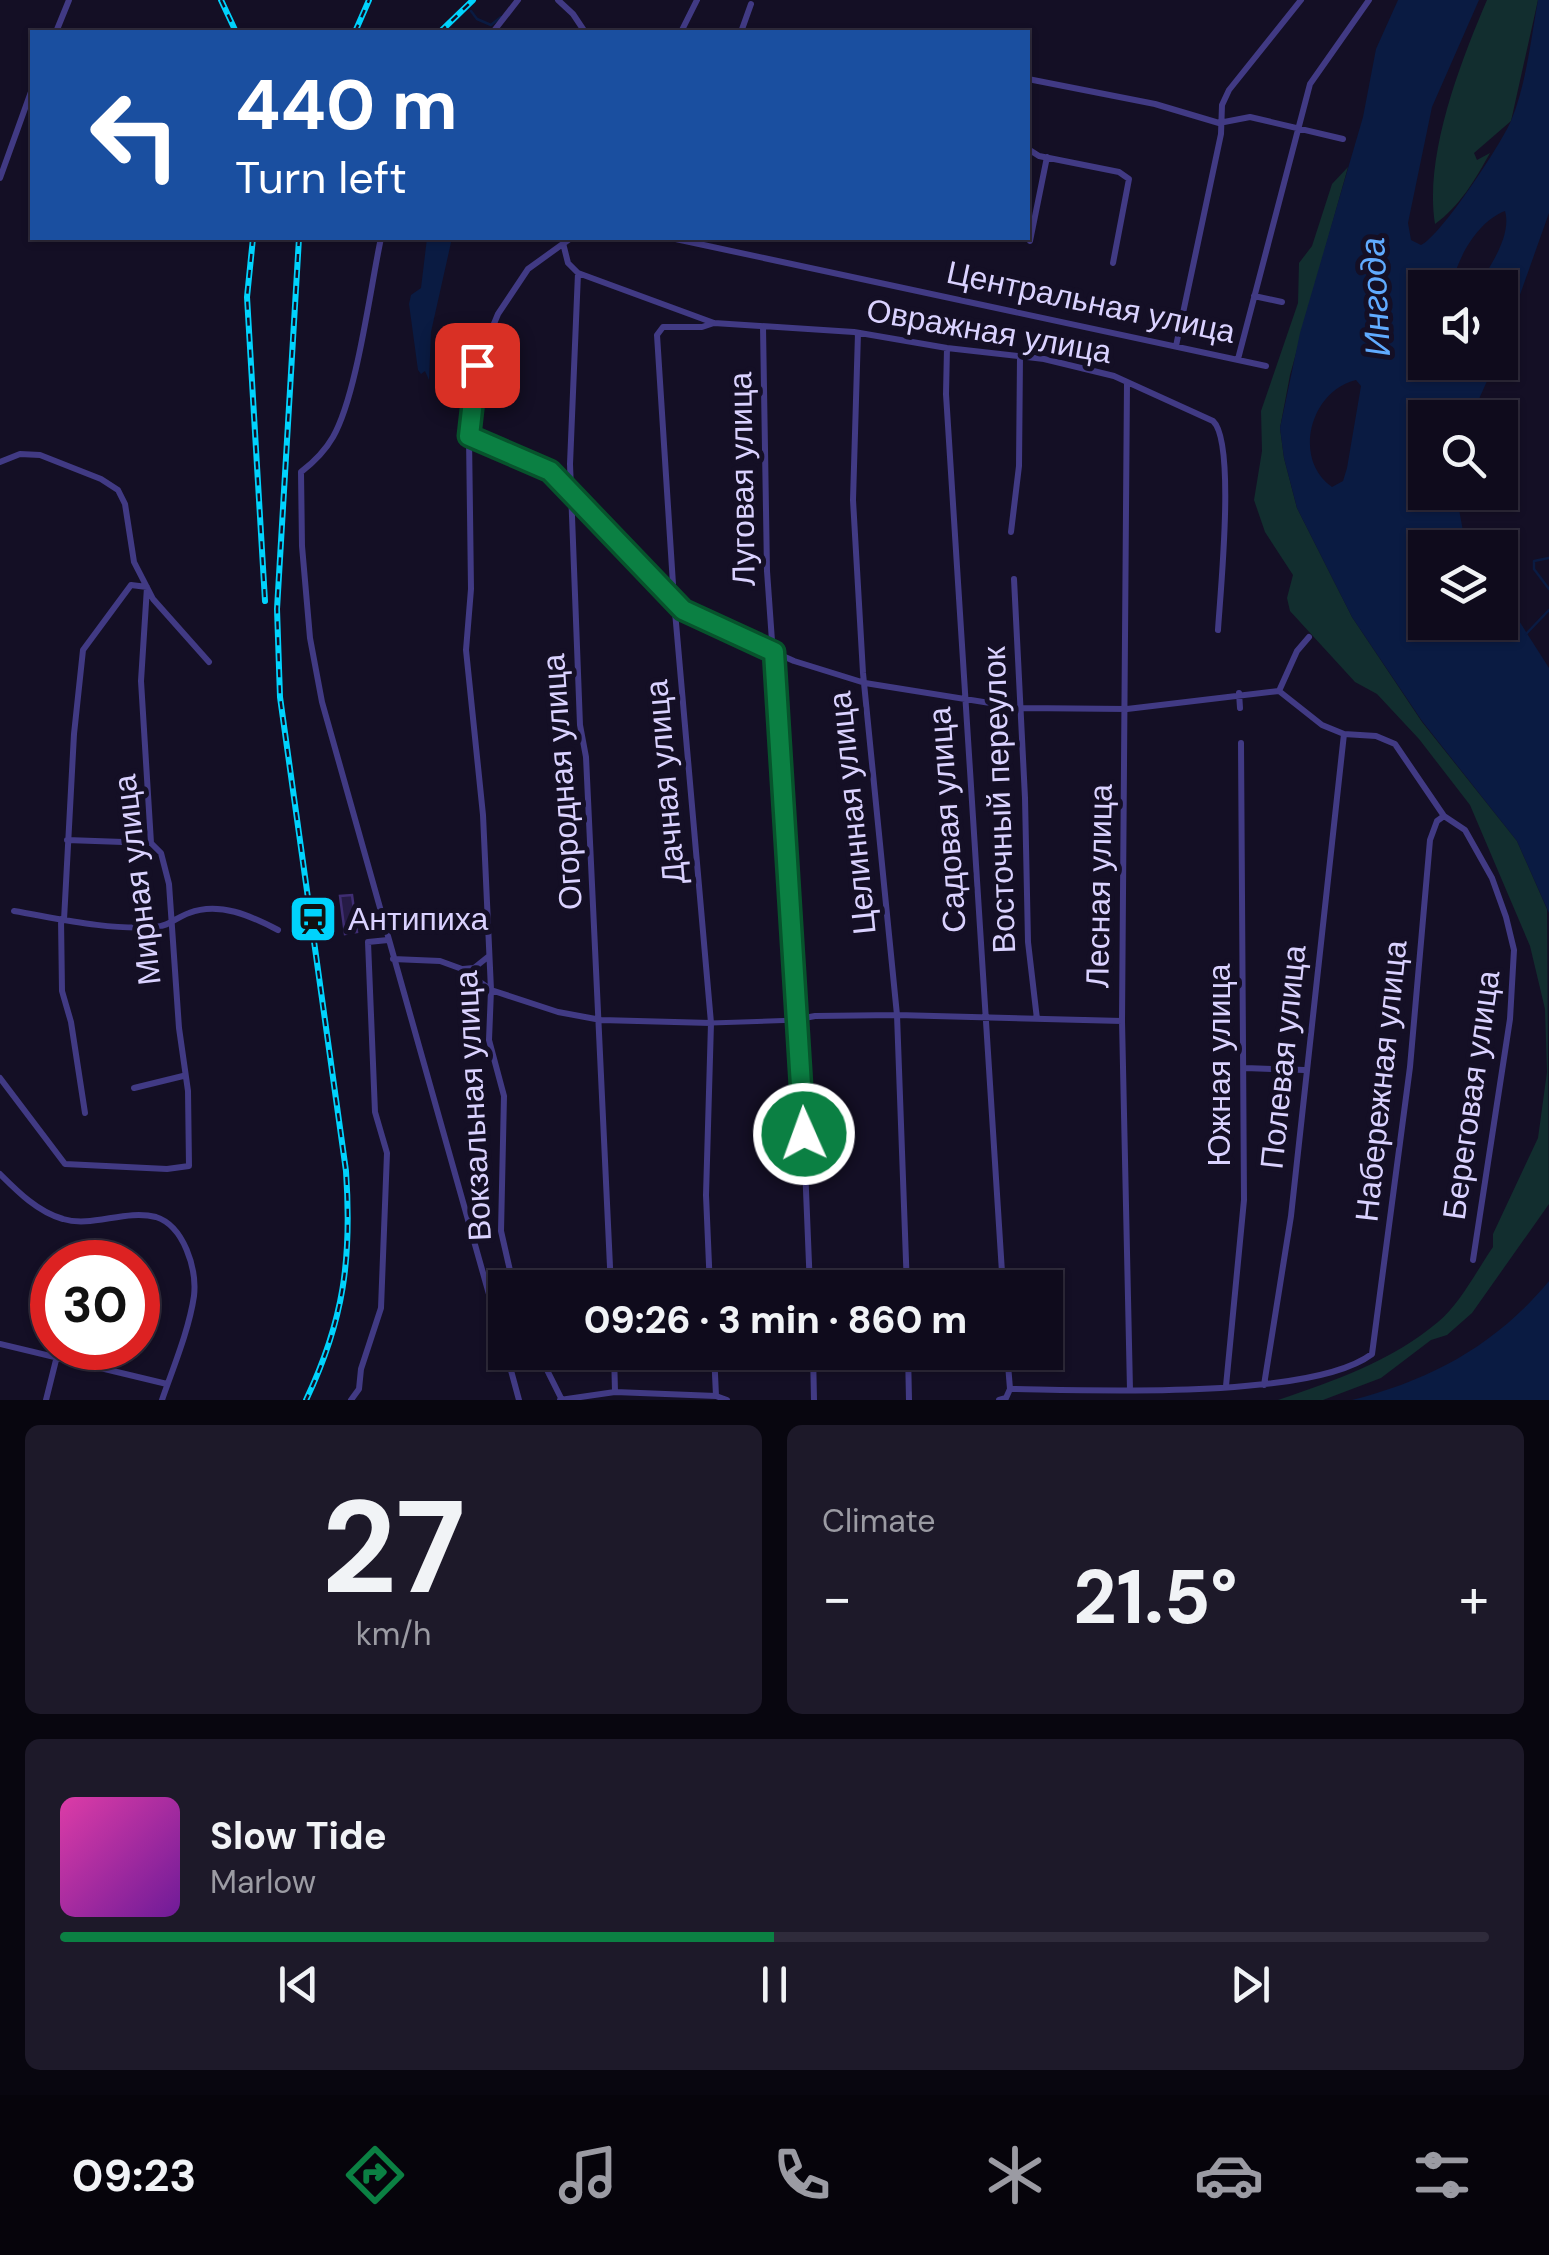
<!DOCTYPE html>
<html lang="en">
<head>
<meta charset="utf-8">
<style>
	:root { --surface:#0f0b1c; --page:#1d1929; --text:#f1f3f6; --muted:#9b9ba3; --line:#2f2b3b; --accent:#0b8043 }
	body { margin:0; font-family:"DM Sans",sans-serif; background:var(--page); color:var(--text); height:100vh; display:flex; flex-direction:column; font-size:38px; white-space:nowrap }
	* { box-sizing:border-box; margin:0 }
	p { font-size:32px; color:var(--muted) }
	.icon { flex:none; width:55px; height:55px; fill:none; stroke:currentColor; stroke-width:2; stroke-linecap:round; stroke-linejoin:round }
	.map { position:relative; height:1400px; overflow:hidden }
	.details { display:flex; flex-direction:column; gap:25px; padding:25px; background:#08060f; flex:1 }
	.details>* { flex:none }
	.banner { position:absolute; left:30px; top:30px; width:1000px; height:210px; border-radius:0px; box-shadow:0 2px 8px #0004,0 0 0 2px var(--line); background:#1a4fa0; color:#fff; overflow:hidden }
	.fabs { position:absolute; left:1408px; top:270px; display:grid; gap:20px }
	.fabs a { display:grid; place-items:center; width:110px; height:110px; border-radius:0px; background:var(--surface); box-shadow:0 2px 8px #0004,0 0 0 2px var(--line); font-size:50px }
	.speed { position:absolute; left:30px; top:1240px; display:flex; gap:20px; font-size:50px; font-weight:700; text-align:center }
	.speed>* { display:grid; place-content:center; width:130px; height:130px; border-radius:50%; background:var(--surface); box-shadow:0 2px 8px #0004,0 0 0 2px var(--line); line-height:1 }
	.speed .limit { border:15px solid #d22; background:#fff; color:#111 }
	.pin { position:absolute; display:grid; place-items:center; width:85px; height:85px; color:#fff; margin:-42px; border-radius:20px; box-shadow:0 5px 15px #0006 }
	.me { position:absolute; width:110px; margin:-55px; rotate:358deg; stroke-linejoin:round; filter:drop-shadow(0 0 8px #0008) }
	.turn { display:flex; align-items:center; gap:35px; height:210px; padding:0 40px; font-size:45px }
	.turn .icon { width:130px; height:130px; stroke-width:2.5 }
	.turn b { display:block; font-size:70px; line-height:85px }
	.big { font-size:75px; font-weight:800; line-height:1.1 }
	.details .tile { flex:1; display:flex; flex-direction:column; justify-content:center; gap:15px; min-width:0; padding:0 35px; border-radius:15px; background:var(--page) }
	.details .dial { align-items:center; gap:0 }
	.dial b { font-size:130px; line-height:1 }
	.song { display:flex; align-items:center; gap:30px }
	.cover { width:120px; height:120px; border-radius:15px; background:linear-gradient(135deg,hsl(320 70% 55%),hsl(280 70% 35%)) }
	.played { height:10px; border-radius:5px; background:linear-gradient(90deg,var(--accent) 50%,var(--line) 50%) }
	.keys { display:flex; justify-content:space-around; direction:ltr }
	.heat { display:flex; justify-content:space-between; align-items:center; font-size:55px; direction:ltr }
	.details .tiles { flex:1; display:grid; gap:25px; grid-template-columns:1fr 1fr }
	.tile:last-child { grid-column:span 2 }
	.trip { position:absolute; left:488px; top:1270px; width:575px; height:100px; border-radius:0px; background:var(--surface); box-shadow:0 2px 8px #0004,0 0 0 2px var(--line); font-weight:800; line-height:100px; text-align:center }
	.tab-bar { display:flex; height:160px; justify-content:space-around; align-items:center; background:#06040b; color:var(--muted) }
	.tab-bar .icon { width:70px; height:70px }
	.tab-bar .current { color:var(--accent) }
	.tab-bar b { font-size:45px; color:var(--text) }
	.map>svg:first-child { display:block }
</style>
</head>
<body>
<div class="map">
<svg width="1549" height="1400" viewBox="0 0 1549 1400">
	<rect width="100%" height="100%" fill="#140f25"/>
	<path fill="#122e2f" d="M 1487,0 L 1538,0 L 1511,121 L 1474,153 L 1477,160 L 1490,153 C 1475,180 1460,206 1435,224 C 1424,156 1460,63 1487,0 Z
		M 1348,167 L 1290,375 L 1280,428 L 1284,458 L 1297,508 L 1352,617 L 1422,722 L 1517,841 L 1547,909 L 1549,1204 L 1472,1313 L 1447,1335 L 1431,1340 L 1381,1378 L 1323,1400 L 1278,1400 C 1334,1381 1392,1361 1438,1322 C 1460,1304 1477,1270 1493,1247 L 1493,1234 L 1538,1138 L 1547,1072 L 1545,1009 L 1530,946 L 1470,805 L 1419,739 L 1377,694 L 1355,682 L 1290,611 L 1287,598 L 1293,575 L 1265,532 L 1254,500 L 1262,451 L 1261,411 L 1298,303 L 1299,263 L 1312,246 L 1332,184 Z"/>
	<path fill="#0a1b42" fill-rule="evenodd" d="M 1398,0 L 1479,0 L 1432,107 L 1408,223 L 1411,240 L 1421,245 C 1441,236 1501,144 1511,121 C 1526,85 1531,39 1538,0 L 1549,0 L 1549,213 L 1500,351 L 1500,288 L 1477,287 C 1490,267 1512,235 1505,211 C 1478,221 1456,259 1452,287 L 1425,288 L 1425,362 L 1495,363 L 1471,417 L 1425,418 L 1425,492 L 1456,493 L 1463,531 L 1473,547 L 1425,548 L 1425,622 L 1500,622 L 1500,591 L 1549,668 L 1549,913 L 1517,841 L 1422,721 L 1352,617 L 1297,508 L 1284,458 L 1280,428 L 1300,333 L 1363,117 L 1376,49 ZM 1356,380 L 1361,386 L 1347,468 L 1343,481 L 1332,487 C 1292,459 1310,391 1356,380 Z
		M 427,238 L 452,238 L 431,332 L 429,380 L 425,371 L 421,374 L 418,370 L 409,304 L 411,295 L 421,288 Z
		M 1549,1281 L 1549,1400 L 1352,1400 C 1431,1380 1496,1345 1549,1281 Z"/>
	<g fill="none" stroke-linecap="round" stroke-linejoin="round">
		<path stroke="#0a1b42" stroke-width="2.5" d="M 471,11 L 477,19 L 491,25 L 501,17
			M 1549,558 L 1534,561 L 1534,569 L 1549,589
			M 1526,634 L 1549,610"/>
	</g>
	<path fill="#261b46" stroke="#3f2d72" stroke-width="2.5" d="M 352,895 L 357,932 L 345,934 L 340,896 Z"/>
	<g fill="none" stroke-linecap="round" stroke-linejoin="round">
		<path stroke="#413a84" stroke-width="5" d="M 711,1023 L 798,1020"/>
		<path stroke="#413a84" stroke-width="6" d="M 558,0 L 573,14 L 585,32
			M 56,32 L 69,0
			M 493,32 L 518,0
			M 681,32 L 697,0
			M 741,32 L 751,4
			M 1028,79 L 1155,104 L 1219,123 L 1250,117 L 1343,139
			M 1028,149 L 1039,156 L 1119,172 L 1129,179 L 1113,263
			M 0,178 L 32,89
			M 381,238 C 370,289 357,395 333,437 C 325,451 314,462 301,472 L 302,546 L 310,638 L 322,702 L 505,1351
			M 671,238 L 1266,366
			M 1030,241 L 1047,157
			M 563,243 L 568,263 L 578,273 L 714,323 L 854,332 L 947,348 L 1044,359 L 1114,376 L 1213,421 C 1236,442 1220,595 1218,630
			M 578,273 L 570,464 L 580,725 L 586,757 L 611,1288
			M 1254,296 L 1282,302
			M 763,327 L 767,571 L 799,1019 L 810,1288
			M 858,333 L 853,500 L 863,673 L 897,1015 L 907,1288
			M 1176,346 L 1221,134 L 1222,105 L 1229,90 L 1301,0
			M 947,348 L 946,394 L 1003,1288
			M 1238,359 L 1310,84 L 1369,0
			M 1127,382 L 1122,1021 L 1130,1390
			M 469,436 L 559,478 L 691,615 L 794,661 L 865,683 L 1021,708 L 1127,709 L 1279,691
			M 0,462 L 20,454 L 40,455 L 101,479 L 118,490 L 125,504 L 134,562 L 153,599 L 209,662
			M 1011,532 L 1019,466 L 1020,357
			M 1014,579 L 1025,798 L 1028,942 L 1037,1019
			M 1279,691 L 1322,725 L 1344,734 L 1376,736 L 1395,744 L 1444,816 L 1465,830 L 1492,878 L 1506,917 L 1514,950 L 1510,1019 L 1473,1260
			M 1279,691 L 1297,651 L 1309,637
			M 1239,693 L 1240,708
			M 67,840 L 151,843
			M 14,911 C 61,919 106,930 154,927 C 170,926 175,918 189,913 C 219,901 251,916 278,930
			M 61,919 L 62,991 L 71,1022 L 85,1113
			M 393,959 L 440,961 L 462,969 L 491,990 L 558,1012 L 601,1020 L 711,1023
			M 463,969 L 474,968 L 489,956
			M 799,1019 L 815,1016 L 897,1015 L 1122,1021
			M 1245,1068 L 1304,1070
			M 0,1078 L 65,1164 L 167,1169 L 189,1166 L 188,1091 L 179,1028 L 169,884 L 161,853 L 151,843 L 141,681 L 147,587 L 131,585 L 83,650 L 74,734 L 64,920
			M 134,1088 L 183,1076
			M 0,1174 C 18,1192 38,1212 63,1219 C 92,1228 125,1209 156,1217 C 184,1226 197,1269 194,1296 C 189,1330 173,1368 162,1400
			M 514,1288 L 501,1231 L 504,1096 L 489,1040 L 491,990 L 483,815 L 466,650 L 471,589 L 469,436 L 477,365 L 498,314 L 528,269 L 571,238
			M 710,1288 L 706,1195 L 711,1023 L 674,600 L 657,335 L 663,327 L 702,327 L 714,323
			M 0,1344 L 167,1384
			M 506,1352 L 519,1400
			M 538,1352 L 561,1398
			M 614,1352 L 615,1392
			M 714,1352 L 716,1396
			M 813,1352 L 814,1400
			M 908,1352 L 909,1400
			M 1007,1352 L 1010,1389
			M 1264,1385 L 1291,1216 L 1344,734
			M 1226,1386 L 1244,1200 L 1241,743
			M 46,1400 L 59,1348
			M 351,1400 L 359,1389 L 361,1369 L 381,1308 L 387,1153 L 375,1112 L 368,942 L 388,940
			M 560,1400 L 615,1392 L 716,1396 L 727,1400
			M 999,1400 L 1006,1398 L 1010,1389 C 1090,1390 1311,1400 1372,1354 L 1410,1067 L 1430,840 L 1437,821 L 1444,816"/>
		<g stroke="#00d3fd" stroke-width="6">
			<path id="rail" d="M 221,0 L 236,32
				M 355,32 L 369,0
				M 440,32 L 473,0
				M 253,238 L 247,297 L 265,601
				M 299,238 L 277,609 L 280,697 L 346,1171 C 352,1259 344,1320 306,1400
				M 325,239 L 325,238"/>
		</g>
		<use href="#rail" stroke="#140f25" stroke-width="2.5" stroke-dasharray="8" stroke-linecap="butt"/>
	</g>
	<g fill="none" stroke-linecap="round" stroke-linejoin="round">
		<g stroke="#07532c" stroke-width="25">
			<path id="route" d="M 477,365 L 469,436 L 550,471 L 683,610 L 774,652 L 804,1134"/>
		</g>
		<use href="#route" stroke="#0b8043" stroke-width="18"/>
	</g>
	<defs>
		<g id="station-square" transform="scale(2.5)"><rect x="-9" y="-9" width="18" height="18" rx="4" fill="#00d3fd" stroke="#140f25"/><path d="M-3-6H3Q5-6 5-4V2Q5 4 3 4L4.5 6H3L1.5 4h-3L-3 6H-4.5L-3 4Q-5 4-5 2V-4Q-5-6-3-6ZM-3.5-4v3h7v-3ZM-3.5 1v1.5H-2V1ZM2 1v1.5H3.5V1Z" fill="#111"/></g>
	</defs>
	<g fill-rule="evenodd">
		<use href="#station-square" x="313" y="919"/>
	</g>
	<g text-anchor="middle" stroke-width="10" stroke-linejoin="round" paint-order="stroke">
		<g font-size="32" fill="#dad2ff" stroke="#140f25">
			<text transform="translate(1091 302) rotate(12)" y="11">Центральная улица</text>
			<text transform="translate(989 331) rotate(10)" y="11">Овражная улица</text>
			<text transform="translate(742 479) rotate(-91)" y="11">Луговая улица</text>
			<text transform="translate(562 782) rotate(-94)" y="11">Огородная улица</text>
			<text transform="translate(665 782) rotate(-95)" y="11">Дачная улица</text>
			<text transform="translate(999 800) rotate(-92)" y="11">Восточный переулок</text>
			<text transform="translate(852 813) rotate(-96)" y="11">Целинная улица</text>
			<text transform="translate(947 820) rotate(-94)" y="11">Садовая улица</text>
			<text transform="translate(137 880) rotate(-97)" y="11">Мирная улица</text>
			<text transform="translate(1099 886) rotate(-89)" y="11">Лесная улица</text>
			<text transform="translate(1283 1057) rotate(-84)" y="11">Полевая улица</text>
			<text transform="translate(1219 1065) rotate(-90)" y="11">Южная улица</text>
			<text transform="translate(1381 1081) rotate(-84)" y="11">Набережная улица</text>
			<text transform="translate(1471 1095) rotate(-82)" y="11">Береговая улица</text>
			<text transform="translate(473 1106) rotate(-93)" y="11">Вокзальная улица</text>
		</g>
		<g font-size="32" fill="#dad2ff" stroke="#140f25" text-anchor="start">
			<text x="348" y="930">Антипиха</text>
		</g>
		<g font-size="35" font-style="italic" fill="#60abff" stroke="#140f25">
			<text transform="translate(1375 297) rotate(-93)" y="12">Ингода</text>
		</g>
	</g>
</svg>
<div class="fabs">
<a><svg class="icon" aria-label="sound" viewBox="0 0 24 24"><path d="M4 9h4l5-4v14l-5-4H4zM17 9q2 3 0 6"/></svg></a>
<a><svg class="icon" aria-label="search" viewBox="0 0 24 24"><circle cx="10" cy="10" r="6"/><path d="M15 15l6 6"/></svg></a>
<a><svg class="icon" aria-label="layers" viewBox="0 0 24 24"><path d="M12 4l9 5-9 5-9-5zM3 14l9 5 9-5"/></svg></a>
</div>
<div class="speed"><div class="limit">30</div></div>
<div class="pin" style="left:477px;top:365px;background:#d93025"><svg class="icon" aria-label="arrive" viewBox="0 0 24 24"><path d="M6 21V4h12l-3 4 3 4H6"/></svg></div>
<svg class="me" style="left:804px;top:1134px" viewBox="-20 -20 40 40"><circle r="17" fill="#0b8043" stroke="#fff" stroke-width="3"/><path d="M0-11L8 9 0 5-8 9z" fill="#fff"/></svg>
<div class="trip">09:26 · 3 min · 860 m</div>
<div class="banner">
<div class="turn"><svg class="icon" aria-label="left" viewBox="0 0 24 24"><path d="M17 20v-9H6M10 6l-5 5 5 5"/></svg><div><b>440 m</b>Turn left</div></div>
</div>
</div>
<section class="details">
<div class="tiles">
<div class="tile dial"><b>27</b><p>km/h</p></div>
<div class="tile"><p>Climate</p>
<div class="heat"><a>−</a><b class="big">21.5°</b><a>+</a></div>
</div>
<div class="tile">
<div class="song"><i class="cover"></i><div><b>Slow Tide</b><p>Marlow</p></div></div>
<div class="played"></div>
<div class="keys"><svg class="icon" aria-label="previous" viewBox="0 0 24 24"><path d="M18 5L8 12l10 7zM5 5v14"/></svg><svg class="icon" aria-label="pause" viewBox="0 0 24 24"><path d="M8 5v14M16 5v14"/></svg><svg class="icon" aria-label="next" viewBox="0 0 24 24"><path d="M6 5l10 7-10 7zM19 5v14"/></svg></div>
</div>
</div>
</section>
<nav class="tab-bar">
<b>09:23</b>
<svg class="icon current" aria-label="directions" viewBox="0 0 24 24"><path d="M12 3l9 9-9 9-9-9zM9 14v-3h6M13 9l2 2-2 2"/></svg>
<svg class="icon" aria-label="music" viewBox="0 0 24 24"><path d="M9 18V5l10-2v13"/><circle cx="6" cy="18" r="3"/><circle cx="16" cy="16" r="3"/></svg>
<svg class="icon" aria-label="phone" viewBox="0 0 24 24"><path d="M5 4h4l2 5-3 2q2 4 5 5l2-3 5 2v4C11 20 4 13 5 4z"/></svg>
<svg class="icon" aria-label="climate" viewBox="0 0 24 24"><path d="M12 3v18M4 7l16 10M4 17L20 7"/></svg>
<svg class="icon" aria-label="car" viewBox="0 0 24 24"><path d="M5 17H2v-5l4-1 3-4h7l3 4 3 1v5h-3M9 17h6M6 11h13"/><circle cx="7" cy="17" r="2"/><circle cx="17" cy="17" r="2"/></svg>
<svg class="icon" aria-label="filters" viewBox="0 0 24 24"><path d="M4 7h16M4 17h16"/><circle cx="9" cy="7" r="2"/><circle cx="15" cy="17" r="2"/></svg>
</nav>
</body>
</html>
